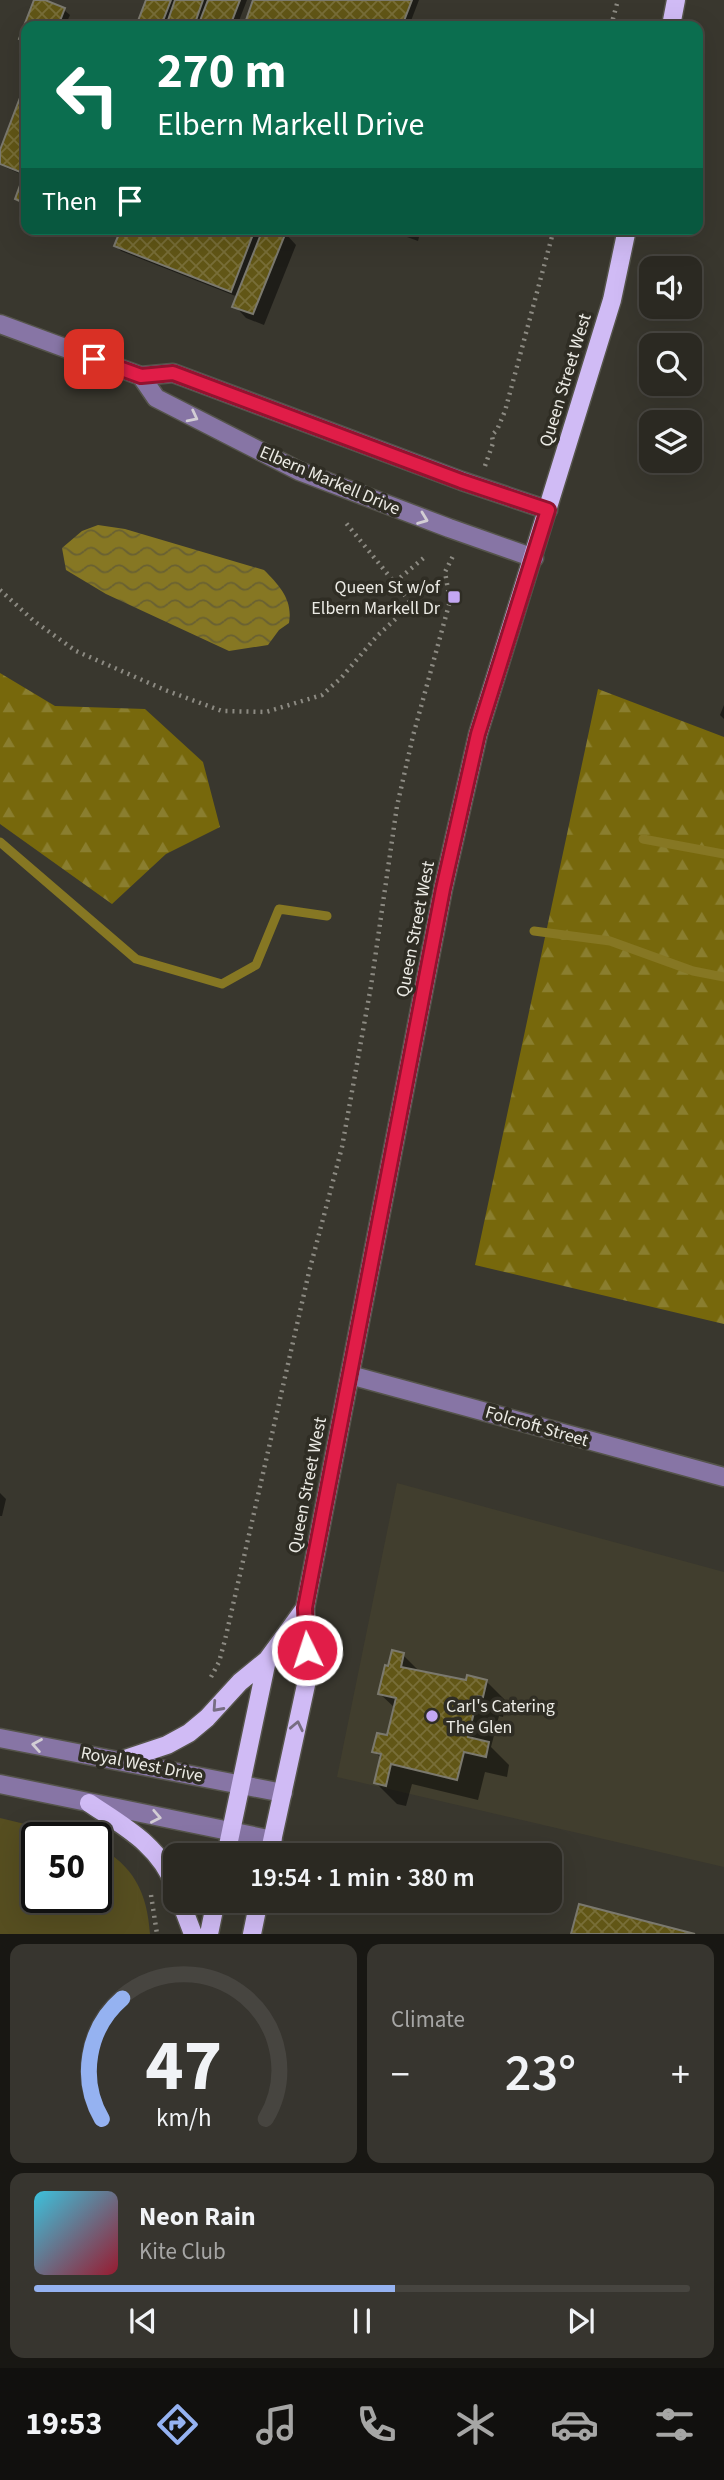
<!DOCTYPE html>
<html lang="en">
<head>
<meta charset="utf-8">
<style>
	:root { --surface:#2b2922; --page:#37352f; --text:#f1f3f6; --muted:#a6a6a5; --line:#474540; --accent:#95b2f1 }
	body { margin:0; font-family:"Source Sans 3",sans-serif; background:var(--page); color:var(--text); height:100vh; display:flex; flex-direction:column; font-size:26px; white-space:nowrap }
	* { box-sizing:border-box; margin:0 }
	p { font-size:23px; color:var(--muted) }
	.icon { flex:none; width:38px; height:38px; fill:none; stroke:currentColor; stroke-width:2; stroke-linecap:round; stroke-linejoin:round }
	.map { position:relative; height:1934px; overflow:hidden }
	.sheet { display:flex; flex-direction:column; gap:10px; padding:10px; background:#181713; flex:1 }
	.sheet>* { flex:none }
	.hud { position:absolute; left:21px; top:21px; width:682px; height:214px; border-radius:14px; box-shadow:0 7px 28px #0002,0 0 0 2px var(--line); background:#0b6e4f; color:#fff; overflow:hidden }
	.tools { position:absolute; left:639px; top:256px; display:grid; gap:14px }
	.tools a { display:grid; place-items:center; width:63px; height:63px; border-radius:14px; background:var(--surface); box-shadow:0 7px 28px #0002,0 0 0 2px var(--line); font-size:35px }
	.speed { position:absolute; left:21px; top:1822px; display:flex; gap:14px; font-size:35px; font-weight:700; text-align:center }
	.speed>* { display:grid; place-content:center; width:91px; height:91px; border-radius:50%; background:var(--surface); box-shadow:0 7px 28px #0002,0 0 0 2px var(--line); line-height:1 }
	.speed .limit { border:4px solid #111; border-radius:10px; background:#fff; color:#111 }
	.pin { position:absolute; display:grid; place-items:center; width:60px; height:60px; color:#fff; margin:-30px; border-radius:14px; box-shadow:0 4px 10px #0006 }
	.me { position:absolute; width:77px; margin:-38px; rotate:356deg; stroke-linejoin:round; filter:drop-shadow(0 0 5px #0008) }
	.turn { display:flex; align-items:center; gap:24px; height:147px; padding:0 21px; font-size:32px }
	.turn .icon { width:91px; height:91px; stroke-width:2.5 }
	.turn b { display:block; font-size:49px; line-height:60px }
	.then { display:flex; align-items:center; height:66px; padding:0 21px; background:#0003; gap:14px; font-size:26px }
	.big { font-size:52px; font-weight:600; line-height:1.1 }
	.sheet .tile { flex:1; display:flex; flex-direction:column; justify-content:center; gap:10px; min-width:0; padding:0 24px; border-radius:14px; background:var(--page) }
	.sheet .dial { align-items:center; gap:0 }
	.dial svg { height:182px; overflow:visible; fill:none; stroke:var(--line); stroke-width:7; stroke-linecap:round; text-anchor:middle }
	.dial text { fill:var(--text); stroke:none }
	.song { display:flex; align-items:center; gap:21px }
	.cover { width:84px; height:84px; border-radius:10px; background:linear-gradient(135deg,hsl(190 70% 55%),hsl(350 70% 35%)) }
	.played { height:7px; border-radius:4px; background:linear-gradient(90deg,var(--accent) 55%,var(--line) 55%) }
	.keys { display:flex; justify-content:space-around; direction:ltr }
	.heat { display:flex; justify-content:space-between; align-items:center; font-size:38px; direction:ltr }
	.sheet .tiles { flex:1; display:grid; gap:10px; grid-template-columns:1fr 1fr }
	.tile:last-child { grid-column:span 2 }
	.trip { position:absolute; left:163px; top:1843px; width:399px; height:70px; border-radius:14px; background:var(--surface); box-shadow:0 7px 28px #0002,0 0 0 2px var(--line); font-weight:600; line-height:70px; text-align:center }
	.menu { display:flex; height:112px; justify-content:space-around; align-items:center; background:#11100e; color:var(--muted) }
	.menu .icon { width:49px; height:49px }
	.menu .active { color:var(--accent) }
	.menu b { font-size:32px; color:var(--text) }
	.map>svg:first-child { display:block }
</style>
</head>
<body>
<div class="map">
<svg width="724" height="1934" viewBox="0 0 724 1934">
	<defs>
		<pattern id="forest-firs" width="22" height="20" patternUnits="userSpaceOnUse" patternTransform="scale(1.75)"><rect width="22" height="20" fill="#77680c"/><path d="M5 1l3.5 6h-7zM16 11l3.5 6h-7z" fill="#8a7e2f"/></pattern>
		<pattern id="water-waves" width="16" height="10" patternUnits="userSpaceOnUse" patternTransform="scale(1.75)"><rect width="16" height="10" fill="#867723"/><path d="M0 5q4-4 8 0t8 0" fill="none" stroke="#696132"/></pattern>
		<pattern id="building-cross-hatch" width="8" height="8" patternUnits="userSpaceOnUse" patternTransform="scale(1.75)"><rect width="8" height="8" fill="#615616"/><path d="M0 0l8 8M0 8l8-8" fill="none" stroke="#786e38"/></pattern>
	</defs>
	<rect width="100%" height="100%" fill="#39372e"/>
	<path fill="#413e2e" d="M 397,1483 L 724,1572 L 724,1867 L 337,1777 Z"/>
	<path fill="#564e20" d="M 0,1818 L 79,1837 L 37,1838 L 37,1897 L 96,1897 L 96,1845 C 134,1866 147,1892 150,1934 L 0,1934 Z"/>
	<path fill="url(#forest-firs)" d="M 0,673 L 55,706 L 145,709 L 203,762 L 220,827 L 166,854 L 112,904 L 0,824 Z
		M 598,689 L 724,737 L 724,1324 L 475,1265 Z"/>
	<path fill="url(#water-waves)" d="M 98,525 L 125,529 L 264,570 C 280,586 293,600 289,623 L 279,630 L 268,645 L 229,651 L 106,594 L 66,570 L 62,548 L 82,531 Z"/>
	<path fill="#0007" d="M 36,0 L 64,10 L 70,15 L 65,26 L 26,26 L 26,44 L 21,38 Z
		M 148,0 L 247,0 L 237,26 L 145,26 L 140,21 Z
		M 255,0 L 419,0 L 409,26 L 245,26 Z
		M 26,87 L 26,206 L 17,199 L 25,176 L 0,165 L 0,154 Z
		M 87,229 L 110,229 L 107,237 Z
		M 122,229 L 274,229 L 285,233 L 296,245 L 264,325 L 246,318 L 235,306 L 238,297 L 121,251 L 116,246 Z
		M 385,229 L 421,229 L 418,241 Z
		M 724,705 L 724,719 L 720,715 Z
		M 0,1493 L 6,1499 L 2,1516 L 0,1516 Z
		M 403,1655 L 421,1673 L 467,1682 L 486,1681 L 507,1702 L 503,1717 L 499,1716 L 491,1747 L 509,1765 L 507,1777 L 485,1772 L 478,1800 L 412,1784 L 406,1806 L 397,1804 L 376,1783 L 382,1759 L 374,1751 L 388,1737 L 395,1708 L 380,1694 Z"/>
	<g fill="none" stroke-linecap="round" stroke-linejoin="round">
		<path stroke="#867723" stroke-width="9" d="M 643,839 L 724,854
			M 0,842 L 136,959 L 222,984 L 256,965 L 279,909 L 327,916
			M 534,931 L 610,941 L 693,971 L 724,977"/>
	</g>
	<path fill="url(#building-cross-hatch)" stroke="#7b796e" stroke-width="2" d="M 34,0 L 45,0 L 65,8 L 58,26 L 26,26 L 26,42 L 19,39 Z
		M 146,0 L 171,0 L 161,26 L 151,26 L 138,21 Z
		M 175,0 L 203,0 L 194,26 L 166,26 Z
		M 208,0 L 240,0 L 230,26 L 198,26 Z
		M 253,0 L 412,0 L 402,26 L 244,26 Z
		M 26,82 L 26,155 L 20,172 L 0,164 L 0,150 Z
		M 26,169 L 26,204 L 15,199 Z
		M 121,229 L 255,229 L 231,292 L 114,246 Z
		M 263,229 L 279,229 L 286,232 L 253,314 L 232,307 Z
		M 392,1650 L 404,1653 L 401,1667 L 466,1680 L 467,1675 L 487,1680 L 483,1697 L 478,1696 L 468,1737 L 489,1742 L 486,1757 L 464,1752 L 457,1780 L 391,1764 L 386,1786 L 374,1783 L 381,1754 L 372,1752 L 377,1733 L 387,1735 L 396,1698 L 378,1694 L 385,1665 L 388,1666 Z
		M 579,1904 L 695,1934 L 571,1934 Z"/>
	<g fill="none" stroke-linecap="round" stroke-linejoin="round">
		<g stroke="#55544b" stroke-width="21">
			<path id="minor" d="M 0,324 L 141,376 L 173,373 L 462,481 L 548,510
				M 141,376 L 156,398 L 299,471 L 449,528 L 534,558
				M 350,1375 L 724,1477
				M 0,1738 L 283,1793
				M 0,1784 L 273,1840"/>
		</g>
		<g stroke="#55544b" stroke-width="21">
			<path id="major" d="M 671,26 L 676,0
				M 122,1760 L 167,1745 L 189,1733 L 207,1718 L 240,1682 L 267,1660
				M 89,1803 C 123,1826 160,1845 175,1887
				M 226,1855 L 267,1660 L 305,1608
				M 269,1855 L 309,1671 L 305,1608 L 443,889 L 478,734 L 612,300 L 627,229
				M 180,1900 L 193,1934
				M 209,1934 L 216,1900
				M 252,1934 L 259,1900"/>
		</g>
		<path stroke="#8c8a82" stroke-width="4.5" stroke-dasharray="2 5" stroke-linecap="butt" d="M 611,26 L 618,0
			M 485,466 L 493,443 L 492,435 L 497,430 L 505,411 L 554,229
			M 395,582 L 426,556
			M 0,590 L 34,621 L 76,651 L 165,690 L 222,711 L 266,712 L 322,695 L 341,678 L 377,636 L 412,604 L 346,523
			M 211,1677 L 219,1662 L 225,1640 L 309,1272 L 342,1147 L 371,986 L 397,806 L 413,736 L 450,601 L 445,572 L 454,554
			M 151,1895 L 157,1934"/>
		<use href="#minor" stroke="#8775a5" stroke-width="18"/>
		<use href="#major" stroke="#d0bbf5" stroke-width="18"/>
	</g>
	<defs><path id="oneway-chevron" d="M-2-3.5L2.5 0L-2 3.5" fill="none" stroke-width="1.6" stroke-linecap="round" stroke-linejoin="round" transform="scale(1.75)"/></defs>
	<g stroke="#d2cdd4">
		<use href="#oneway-chevron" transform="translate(193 417) rotate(27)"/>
		<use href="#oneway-chevron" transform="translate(423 519) rotate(21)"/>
		<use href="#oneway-chevron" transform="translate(37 1745) rotate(-170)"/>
		<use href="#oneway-chevron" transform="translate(156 1817) rotate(11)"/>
	</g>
	<g stroke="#776d82">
		<use href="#oneway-chevron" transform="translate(217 1707) rotate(132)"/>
		<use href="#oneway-chevron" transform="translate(297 1726) rotate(-78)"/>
	</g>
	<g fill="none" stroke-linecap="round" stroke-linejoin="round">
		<g stroke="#92132f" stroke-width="18">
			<path id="route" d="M 94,359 L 141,376 L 173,373 L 461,481 L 548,510 L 478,734 L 443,889 L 305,1608 L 307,1650"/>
		</g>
		<use href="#route" stroke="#e11d48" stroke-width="12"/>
	</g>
	<g fill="#c3a7f2" stroke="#2f2d24" stroke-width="2.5">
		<rect x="447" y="590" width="14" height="14" rx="3.5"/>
		<circle cx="432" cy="1716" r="7"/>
	</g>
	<g text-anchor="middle" stroke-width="7" stroke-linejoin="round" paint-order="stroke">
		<g font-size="18" fill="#ebeae4" stroke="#2f2d24">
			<text transform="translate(565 380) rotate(-73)" y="6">Queen Street West</text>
			<text transform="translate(330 480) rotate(23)" y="6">Elbern Markell Drive</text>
			<text transform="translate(415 929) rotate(-79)" y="6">Queen Street West</text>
			<text transform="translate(537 1426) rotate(16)" y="6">Folcroft Street</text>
			<text transform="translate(307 1485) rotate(-79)" y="6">Queen Street West</text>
			<text transform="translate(142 1764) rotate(11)" y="6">Royal West Drive</text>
		</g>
		<g font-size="18" fill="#ebeae4" stroke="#2f2d24" text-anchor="end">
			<text x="440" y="593">Queen St w/of<tspan x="440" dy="21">Elbern Markell Dr</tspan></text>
			<text x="446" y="1712" text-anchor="start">Carl's Catering<tspan x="446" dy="21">The Glen</tspan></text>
		</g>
	</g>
</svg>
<div class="tools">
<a><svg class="icon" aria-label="sound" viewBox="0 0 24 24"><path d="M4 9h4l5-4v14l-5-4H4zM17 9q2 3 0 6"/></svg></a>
<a><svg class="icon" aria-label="search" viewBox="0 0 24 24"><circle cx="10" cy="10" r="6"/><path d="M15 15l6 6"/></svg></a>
<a><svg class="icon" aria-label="layers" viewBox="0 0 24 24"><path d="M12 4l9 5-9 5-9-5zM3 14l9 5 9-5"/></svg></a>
</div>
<div class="speed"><div class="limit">50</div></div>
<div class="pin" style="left:94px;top:359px;background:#d93025"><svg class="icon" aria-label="arrive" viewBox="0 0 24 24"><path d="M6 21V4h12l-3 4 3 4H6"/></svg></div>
<svg class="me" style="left:307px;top:1650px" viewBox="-20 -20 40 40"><circle r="17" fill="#e11d48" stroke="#fff" stroke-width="3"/><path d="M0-11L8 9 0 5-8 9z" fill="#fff"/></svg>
<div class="trip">19:54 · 1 min · 380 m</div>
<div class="hud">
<div class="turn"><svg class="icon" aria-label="left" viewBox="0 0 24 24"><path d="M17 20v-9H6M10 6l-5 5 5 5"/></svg><div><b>270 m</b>Elbern Markell Drive</div></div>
<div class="then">Then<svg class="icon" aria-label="arrive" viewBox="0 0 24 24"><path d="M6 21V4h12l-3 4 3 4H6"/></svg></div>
</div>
</div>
<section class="sheet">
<div class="tiles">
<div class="tile dial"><svg viewBox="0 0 100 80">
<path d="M14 69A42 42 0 1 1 86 69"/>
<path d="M14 69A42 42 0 0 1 23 16" stroke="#95b2f1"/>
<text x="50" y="56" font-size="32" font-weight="700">47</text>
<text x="50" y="72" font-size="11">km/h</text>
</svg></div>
<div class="tile"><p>Climate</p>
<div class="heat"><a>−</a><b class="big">23°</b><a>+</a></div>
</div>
<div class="tile">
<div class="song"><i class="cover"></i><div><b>Neon Rain</b><p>Kite Club</p></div></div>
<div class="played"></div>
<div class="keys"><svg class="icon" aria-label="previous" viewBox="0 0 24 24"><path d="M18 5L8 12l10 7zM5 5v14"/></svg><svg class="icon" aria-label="pause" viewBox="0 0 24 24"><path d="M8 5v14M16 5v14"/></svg><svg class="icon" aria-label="next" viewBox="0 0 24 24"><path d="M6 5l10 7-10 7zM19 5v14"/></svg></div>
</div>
</div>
</section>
<nav class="menu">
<b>19:53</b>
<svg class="icon active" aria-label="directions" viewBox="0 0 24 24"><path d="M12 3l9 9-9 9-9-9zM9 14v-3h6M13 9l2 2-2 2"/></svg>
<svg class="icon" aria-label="music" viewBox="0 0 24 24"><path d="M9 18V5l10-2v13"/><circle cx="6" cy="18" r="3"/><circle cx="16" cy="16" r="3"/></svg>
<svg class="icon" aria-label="phone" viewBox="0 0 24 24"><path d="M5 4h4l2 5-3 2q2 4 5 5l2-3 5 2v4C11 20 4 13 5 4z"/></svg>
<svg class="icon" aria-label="climate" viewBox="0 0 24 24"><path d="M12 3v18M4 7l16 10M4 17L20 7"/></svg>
<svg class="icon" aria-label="car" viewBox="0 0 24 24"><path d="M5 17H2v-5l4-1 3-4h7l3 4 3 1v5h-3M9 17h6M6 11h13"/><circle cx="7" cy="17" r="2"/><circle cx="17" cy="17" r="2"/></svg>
<svg class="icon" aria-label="filters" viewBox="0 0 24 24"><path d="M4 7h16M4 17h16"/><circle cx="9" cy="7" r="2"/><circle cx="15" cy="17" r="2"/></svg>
</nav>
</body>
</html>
